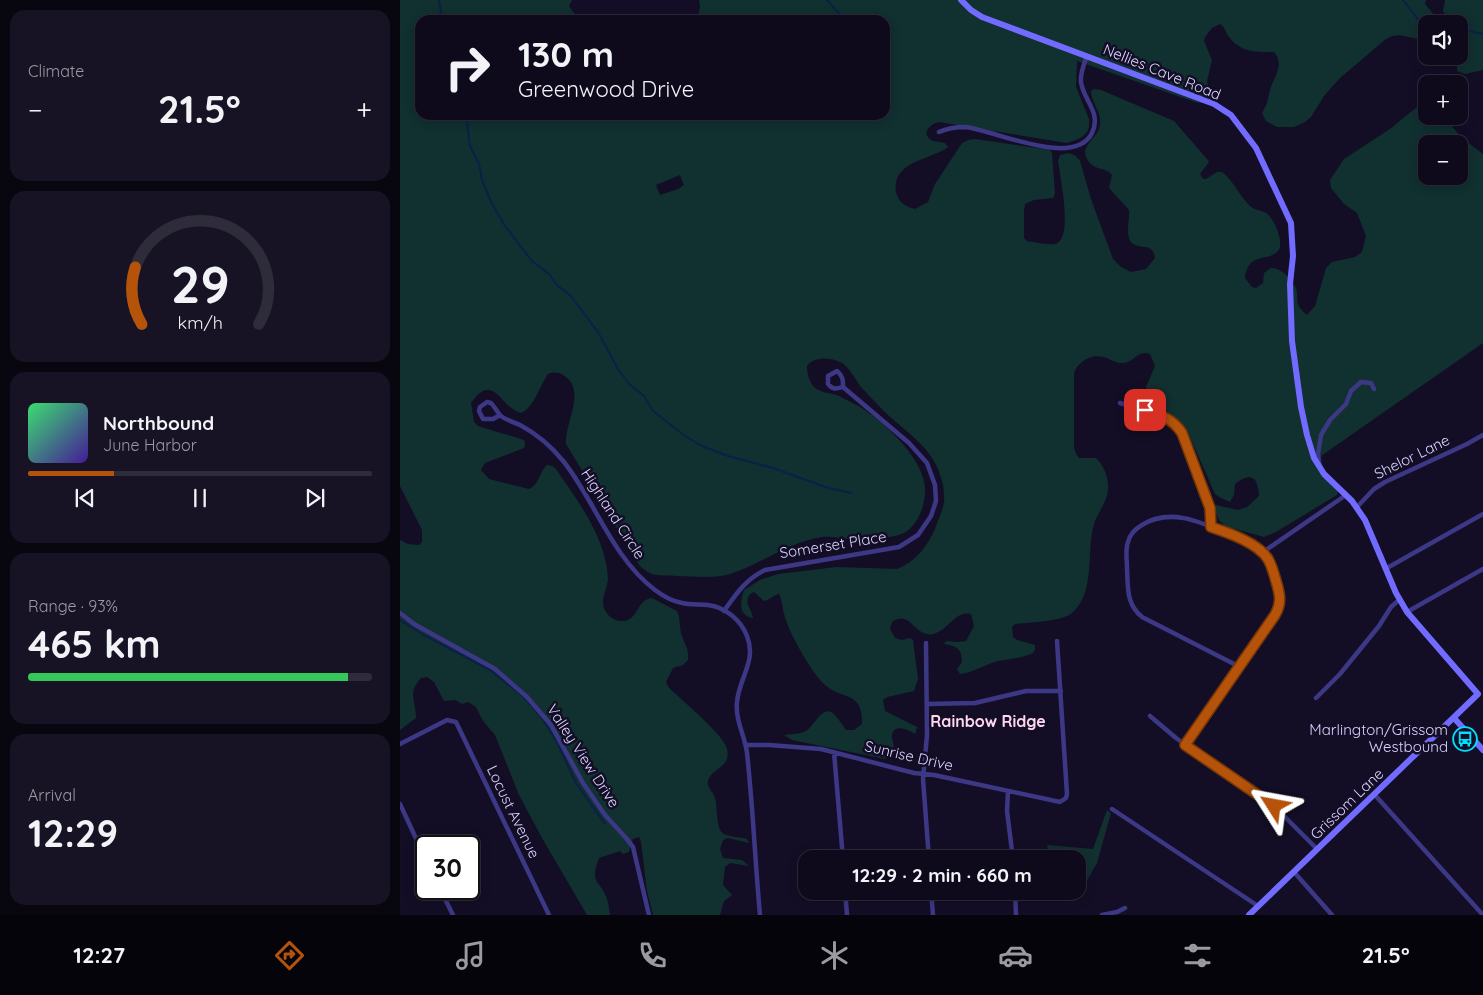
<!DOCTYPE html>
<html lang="en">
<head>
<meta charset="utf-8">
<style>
	:root { --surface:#0e0a1c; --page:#171325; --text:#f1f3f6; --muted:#9b9aa3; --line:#2e2b3b; --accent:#b45309 }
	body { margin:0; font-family:Quicksand,sans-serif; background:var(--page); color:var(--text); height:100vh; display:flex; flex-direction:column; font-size:19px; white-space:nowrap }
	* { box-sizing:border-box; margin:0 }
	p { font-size:16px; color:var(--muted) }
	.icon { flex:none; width:28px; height:28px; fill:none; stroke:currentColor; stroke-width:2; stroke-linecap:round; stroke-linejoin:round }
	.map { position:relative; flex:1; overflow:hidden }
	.drawer { display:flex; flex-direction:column; gap:10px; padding:10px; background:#08060f; width:400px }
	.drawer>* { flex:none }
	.top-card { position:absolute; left:15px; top:15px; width:475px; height:105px; border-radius:15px; box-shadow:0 2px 12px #0003,0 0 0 1px var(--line); background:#0e0a1c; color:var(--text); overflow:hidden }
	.fabs { position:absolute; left:1018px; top:15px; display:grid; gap:10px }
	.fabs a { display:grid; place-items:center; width:50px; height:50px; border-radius:10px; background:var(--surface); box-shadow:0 2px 12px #0003,0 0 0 1px var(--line); font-size:25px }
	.speed { position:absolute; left:15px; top:835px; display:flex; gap:10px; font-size:25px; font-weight:700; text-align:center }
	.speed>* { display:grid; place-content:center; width:65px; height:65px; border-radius:50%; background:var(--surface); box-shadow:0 2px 12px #0003,0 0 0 1px var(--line); line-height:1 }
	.speed .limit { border:2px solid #111; border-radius:8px; background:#fff; color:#111 }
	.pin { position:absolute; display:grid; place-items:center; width:42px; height:42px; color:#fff; margin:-21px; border-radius:10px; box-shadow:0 2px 8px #0006 }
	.me { position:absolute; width:55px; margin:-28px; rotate:304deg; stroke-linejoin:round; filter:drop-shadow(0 0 4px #0008) }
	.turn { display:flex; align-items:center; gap:18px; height:105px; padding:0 20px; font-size:22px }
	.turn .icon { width:65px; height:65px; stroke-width:2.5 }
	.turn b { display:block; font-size:35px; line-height:42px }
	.big { font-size:38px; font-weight:800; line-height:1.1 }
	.drawer .card { flex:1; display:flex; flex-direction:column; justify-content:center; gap:8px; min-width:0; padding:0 18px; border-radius:15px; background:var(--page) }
	.drawer .dial { align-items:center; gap:0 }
	.dial svg { height:130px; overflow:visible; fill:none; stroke:var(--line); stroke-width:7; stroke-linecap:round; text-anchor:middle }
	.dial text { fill:var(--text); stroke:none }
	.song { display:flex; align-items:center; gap:15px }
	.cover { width:60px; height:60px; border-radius:8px; background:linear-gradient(135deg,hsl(140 70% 55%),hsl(260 70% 35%)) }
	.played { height:5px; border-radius:2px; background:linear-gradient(90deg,var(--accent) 25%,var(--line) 25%) }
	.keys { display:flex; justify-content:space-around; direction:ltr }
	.heat { display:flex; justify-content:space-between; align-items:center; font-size:28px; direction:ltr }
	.charge { height:8px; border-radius:4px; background:linear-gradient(90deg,#34c759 93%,var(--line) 0) }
	.trip { position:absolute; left:398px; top:850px; width:288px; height:50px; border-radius:15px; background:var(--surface); box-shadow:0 2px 12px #0003,0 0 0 1px var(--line); font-weight:800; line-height:50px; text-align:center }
	.tab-bar { display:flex; height:80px; justify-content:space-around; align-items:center; background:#06040b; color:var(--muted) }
	.tab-bar .icon { width:35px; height:35px }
	.tab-bar .current { color:var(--accent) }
	.tab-bar b { font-size:22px; color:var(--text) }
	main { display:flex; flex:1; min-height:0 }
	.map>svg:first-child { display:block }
</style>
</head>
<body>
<main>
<section class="drawer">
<div class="card"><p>Climate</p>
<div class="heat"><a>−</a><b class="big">21.5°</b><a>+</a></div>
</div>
<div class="card dial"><svg viewBox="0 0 100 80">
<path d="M14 69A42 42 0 1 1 86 69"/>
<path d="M14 69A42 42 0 0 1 10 34" stroke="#b45309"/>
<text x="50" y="56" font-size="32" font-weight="700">29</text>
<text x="50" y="72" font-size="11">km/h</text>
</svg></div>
<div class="card">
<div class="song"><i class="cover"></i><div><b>Northbound</b><p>June Harbor</p></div></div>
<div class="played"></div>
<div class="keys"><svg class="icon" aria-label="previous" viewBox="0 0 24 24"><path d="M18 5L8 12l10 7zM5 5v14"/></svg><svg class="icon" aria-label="pause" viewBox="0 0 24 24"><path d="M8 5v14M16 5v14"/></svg><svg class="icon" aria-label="next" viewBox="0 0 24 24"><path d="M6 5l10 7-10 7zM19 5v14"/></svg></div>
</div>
<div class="card"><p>Range · 93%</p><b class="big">465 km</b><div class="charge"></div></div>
<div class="card"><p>Arrival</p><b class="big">12:29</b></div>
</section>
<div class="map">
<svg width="1083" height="915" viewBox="0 0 1083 915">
	<rect width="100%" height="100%" fill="#130e26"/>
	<path fill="#113030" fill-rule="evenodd" d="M 0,0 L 172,0 L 169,6 L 179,20 L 20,20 L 20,115 L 485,115 L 485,20 L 297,20 L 300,7 L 299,0 L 1026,0 L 1025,4 L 1035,16 L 1034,24 L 1026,24 L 1026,38 C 1010,42 1003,29 986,39 L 940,78 L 924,96 L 911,117 L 905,122 L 894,127 L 877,127 L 866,121 L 862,113 C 869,101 867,101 870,90 C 874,76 885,66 874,52 C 857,52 841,53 829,37 C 825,32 826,28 820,24 L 812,28 L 805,37 L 804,41 L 812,60 L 807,81 L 812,97 L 802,103 L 795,102 L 677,61 L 676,87 L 689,119 C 691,135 681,139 667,143 L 539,122 C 529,124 520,135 533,141 C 537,142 541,142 545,143 L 548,147 C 531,160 491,161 496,192 C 498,202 506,207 515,209 L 528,202 L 535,184 L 562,143 L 568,140 L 575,139 L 650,150 L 652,153 L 655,194 L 653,198 L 634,200 L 625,204 L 624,210 L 624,238 L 627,241 C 635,242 647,245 655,244 C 674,240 660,176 658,161 L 660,155 C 669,152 675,153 680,161 L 691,199 L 713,259 L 721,267 L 731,272 L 746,269 L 755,258 C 753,241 739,251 731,242 C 725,235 730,219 729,210 L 709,188 L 712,175 C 707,167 693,171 687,159 C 679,146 699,137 700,125 C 702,112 691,102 691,91 L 694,89 L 701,90 L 774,121 L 807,159 L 809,162 L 800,174 L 803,179 L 806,179 L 817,172 L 822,172 C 833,180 839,195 849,205 C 854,210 860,210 866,213 C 874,218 885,243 878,251 C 869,262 848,251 845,278 L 852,287 L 856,288 L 863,283 L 864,273 L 871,268 C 879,267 892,278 895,286 C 901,299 891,301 907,315 L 915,306 L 926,268 L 932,262 L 955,257 L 962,252 L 966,236 L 957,213 L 944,204 L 931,188 L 930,180 L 944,159 L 990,129 L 1017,107 L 1026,105 L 1026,116 L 1043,116 L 1063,139 L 1083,154 L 1083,343 L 921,456 C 921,469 930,477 939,485 L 937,495 L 876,532 L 864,537 L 835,529 L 827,528 L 819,520 L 814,508 L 816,505 L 838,510 L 847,507 L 859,496 C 858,478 852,471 835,484 L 834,495 L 830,502 L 821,498 L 815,494 L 786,428 L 768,412 L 748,401 L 746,387 L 755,366 L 750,354 C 738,349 734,363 722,363 C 714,363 709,358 703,357 C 691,354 678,362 674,373 L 674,447 L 676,454 L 679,458 L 696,458 C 703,465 708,475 708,486 C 709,499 700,509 695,521 C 685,550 697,591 672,613 C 661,622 630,622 615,624 L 612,627 L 613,637 L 617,640 L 635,645 L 635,650 L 633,653 C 622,658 610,659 598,661 C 585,664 573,673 560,674 L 557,669 L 562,662 C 562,648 556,646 544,644 L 546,641 L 558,642 L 566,641 L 574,626 L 571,614 C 555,610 548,631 533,634 C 514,638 511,609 492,622 L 490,629 L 495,638 L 502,640 L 510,638 L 513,640 L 518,679 L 514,691 L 487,697 L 483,700 L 485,711 L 517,727 L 515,734 C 509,730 494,723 492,735 C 491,739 494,743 494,747 C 494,753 490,756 485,759 L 392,740 L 384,735 C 390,734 398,734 404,732 C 414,728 422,703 434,714 C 439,719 442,725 446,730 L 454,730 L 462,724 C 463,688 441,703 421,681 C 409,667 390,635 385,617 C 382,609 383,602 379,594 C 373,595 370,600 364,601 L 354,592 L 350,594 C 343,604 352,608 353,618 C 338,616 340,601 344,590 L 360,580 L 378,574 L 436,567 L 497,569 C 515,562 527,547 535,529 C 537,522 541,515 543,507 C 545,500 544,492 543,485 C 535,445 504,433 479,406 C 473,400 467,393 461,387 C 455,379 450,368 442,363 C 432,357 414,356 407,366 C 407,374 409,381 414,387 C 422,394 430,392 439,396 C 448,401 460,406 469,413 C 491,429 528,464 525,494 C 524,508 517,526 504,533 C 491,539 463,540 448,539 C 439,538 430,536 422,537 C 388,542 362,564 330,574 C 314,579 294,576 277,576 C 260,575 252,578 239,565 L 166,444 C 164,423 188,390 163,375 C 158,372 153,372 148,374 C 140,385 134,408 121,413 C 100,408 94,370 71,403 L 74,422 L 78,426 L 121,439 L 124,440 L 125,444 L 124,448 L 85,463 L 81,470 L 89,479 L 129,489 C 140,484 139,472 147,465 L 152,466 L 156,469 C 177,500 201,531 207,568 C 207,572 208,576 208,580 C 207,587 203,595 203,602 C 203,613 213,622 224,621 C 239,619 236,600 252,598 L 277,611 C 281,620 279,628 282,636 C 285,646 289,647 288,660 L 283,665 L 273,668 L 266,682 L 269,688 C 282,700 320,732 326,746 C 334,768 311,767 308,781 C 306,787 314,792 315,798 C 318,807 315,829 324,834 C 330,837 340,837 347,839 L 349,843 L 328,838 L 323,840 L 320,849 L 323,858 L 342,860 L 349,866 L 330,863 L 325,867 L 323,885 L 332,895 L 324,901 L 320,915 L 253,915 L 247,891 L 241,842 L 239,837 L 233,839 L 229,852 L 223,854 L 220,851 L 199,858 C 189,886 200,878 207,899 C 209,904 209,910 210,915 L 187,915 L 142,838 L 119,795 L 95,735 L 83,721 L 76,707 L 68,702 L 62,704 L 55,700 L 44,701 L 34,682 L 27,677 L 21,678 C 7,693 16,702 16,718 L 0,730 L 0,540 L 8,544 L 19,545 L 22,542 L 22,530 L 0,486 ZM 1026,144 L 1059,144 L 1059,176 L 1026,176 ZM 280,175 L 284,185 L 278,189 L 260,195 L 256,185 Z
		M 1045,0 L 1083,0 L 1083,70 L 1065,74 L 1057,71 L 1057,63 L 1063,46 L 1059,38 L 1059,24 L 1050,24 L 1043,11 Z
		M 707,810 L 711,813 L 697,863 L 675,901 L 656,900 L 655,891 L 676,891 L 676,859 L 650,859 L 647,845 L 693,849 Z"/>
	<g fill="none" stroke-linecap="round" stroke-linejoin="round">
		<path stroke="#0b2049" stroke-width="2" d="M 39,0 L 42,20
			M 427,0 L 445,20
			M 1003,0 L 1017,18 L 1026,25
			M 1059,31 L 1070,31 L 1083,34
			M 66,115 L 70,146 L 79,164 L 82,180 L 91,202 L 105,226 L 132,261 L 149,274 L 157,285 L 170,295 L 198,332 L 218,369 L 230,385 L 244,396 L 253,411 L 285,436 L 302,446 L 328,456 L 373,468 L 428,488 L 452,493
			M 0,620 L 22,634 L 90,670 L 124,697 L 143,719 L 158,744 L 176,783 L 205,824"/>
		<path stroke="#3d3886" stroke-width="4.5" d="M 539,132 C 548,128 556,127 565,127 C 595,130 674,169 692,133 C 702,112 683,100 681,82 C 680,73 684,64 687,56
			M 720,403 C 744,410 773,413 785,438 L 810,508 L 811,527
			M 100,415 L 93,419 L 83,419 L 79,411 L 80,407 L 87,402 L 91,403 C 95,407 97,412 100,415 C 105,420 114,422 120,425 C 137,434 152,447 164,462 C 196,503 212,557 255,590 C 263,596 271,601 282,603 C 290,605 299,604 308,605 C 325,607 341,620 347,636 C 357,661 339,678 337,702 C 335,720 345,736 347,753 C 353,807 355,861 360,915
			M 919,464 L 918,454 L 921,435 L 930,420 L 946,404 L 951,391 L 961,382 L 971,383 L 974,389
			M 957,507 L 974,489 L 985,482 L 1067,444 L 1083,435
			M 863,552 L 946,495
			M 987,568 L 1083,514
			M 324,611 C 336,594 346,579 365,570 L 499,547 L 518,535 L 531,516 L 536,501 L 535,485 L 527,463 L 509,443 L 443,387 C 443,380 443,376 437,371 L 428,376 L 428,384 C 433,390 436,389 443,387
			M 1007,612 L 1083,569
			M 0,613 L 14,624 L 95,669 L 127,697 L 151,725 L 183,783 L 205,815 L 226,838 L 233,847 L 249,915
			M 526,643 L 527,735 L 523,779 L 529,859
			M 916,698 L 940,674 L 979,626 L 991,607 L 999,600
			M 527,704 L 575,703 L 626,691 L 661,691
			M 750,716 L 776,738 L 874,806 L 917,849
			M 0,744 L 47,720 L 56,722 L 149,915
			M 346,745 L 369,745 L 421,749 L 514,773 L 534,775 L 660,802 L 666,798 L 667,794 L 657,641
			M 785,745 L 875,615 C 885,597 876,566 862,552 C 853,542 837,538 825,533 C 799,521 769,508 742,525 C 735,529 730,534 728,542 C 725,550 727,559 727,568 C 728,587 726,604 742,617 L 840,667
			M 434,752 L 443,859
			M 608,792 L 607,811 L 613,859
			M 974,794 L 1083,915
			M 0,804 L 26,860
			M 712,809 L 858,906
			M 894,872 L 932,915
			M 40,889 L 53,915
			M 445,891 L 447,915
			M 531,891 L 533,915
			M 615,891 L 616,915
			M 702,915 L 717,912 L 725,908"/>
		<path stroke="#726bff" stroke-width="6" d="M 561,0 L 571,10 L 582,17 L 814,104 L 831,115 L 856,148 L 891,223 L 893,256 L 890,284 L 892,341 L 901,407 L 907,435 L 914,458 L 924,474 L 952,501 L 965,520 L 996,593 L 1007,612 L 1078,694 L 849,915
			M 1054,718 L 1083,750"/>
	</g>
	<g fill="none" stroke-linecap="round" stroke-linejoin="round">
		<g stroke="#753606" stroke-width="12">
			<path id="route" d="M 745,410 C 761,415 773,419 782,433 L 810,508 L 811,527 C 829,533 858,543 868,559 C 872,566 874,574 876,581 C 880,594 882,603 875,615 L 785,745 L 874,806"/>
		</g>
		<use href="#route" stroke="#b45309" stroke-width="9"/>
	</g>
	<defs>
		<g id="bus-ring" transform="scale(1.25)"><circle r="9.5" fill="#130e26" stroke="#00dfff" stroke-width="1.5"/><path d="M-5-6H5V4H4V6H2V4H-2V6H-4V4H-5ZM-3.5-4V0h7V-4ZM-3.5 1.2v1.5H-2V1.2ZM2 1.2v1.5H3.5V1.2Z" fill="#00dfff"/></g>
	</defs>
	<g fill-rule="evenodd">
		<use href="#bus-ring" x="1065" y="739"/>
	</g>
	<g text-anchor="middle" stroke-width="5" stroke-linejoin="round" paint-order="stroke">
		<g font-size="15" fill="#dad4ff" stroke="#130e26">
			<text transform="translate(762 72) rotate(22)" y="5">Nellies Cave Road</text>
			<text transform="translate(1012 457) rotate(-26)" y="5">Shelor Lane</text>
			<text transform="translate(213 514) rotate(57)" y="5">Highland Circle</text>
			<text transform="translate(433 545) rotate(-9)" y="5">Somerset Place</text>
			<text transform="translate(183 756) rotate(57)" y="5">Valley View Drive</text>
			<text transform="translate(509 756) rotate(13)" y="5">Sunrise Drive</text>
			<text transform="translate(947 804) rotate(-44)" y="5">Grissom Lane</text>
			<text transform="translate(113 812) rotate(64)" y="5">Locust Avenue</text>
		</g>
		<g font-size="15" fill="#dad4ff" stroke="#130e26" text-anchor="end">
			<text x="1048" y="735">Marlington/Grissom<tspan x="1048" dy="17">Westbound</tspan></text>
		</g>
		<g font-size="16" font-weight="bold" fill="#ffd6ef" stroke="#130e26">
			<text x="588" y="727">Rainbow Ridge</text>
		</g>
	</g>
</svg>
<div class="fabs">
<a><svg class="icon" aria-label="sound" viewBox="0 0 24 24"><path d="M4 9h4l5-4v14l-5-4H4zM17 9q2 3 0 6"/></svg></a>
<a>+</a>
<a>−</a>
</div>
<div class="speed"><div class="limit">30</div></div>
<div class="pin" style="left:745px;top:410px;background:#d93025"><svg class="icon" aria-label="arrive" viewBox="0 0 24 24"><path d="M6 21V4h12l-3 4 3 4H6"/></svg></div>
<svg class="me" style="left:874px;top:806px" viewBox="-20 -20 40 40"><path d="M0-17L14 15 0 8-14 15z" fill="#b45309" stroke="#fff" stroke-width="4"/></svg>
<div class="trip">12:29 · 2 min · 660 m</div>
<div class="top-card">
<div class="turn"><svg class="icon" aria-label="right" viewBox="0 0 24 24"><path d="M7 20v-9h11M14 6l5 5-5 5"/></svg><div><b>130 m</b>Greenwood Drive</div></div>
</div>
</div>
</main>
<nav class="tab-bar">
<b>12:27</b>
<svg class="icon current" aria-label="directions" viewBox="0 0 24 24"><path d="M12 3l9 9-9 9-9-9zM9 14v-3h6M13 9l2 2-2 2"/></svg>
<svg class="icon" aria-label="music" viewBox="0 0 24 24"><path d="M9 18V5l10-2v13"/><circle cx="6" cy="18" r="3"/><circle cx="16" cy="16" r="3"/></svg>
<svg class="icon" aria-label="phone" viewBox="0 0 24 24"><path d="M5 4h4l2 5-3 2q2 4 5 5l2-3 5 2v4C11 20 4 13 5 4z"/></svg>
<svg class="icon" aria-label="climate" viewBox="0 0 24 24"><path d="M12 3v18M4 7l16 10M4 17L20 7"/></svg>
<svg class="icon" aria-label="car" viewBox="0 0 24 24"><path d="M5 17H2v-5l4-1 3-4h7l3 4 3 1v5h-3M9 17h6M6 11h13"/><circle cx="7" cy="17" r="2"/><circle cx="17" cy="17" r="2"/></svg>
<svg class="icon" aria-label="filters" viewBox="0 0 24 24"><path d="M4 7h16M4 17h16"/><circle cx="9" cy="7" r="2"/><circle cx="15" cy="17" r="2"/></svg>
<b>21.5°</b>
</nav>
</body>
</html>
